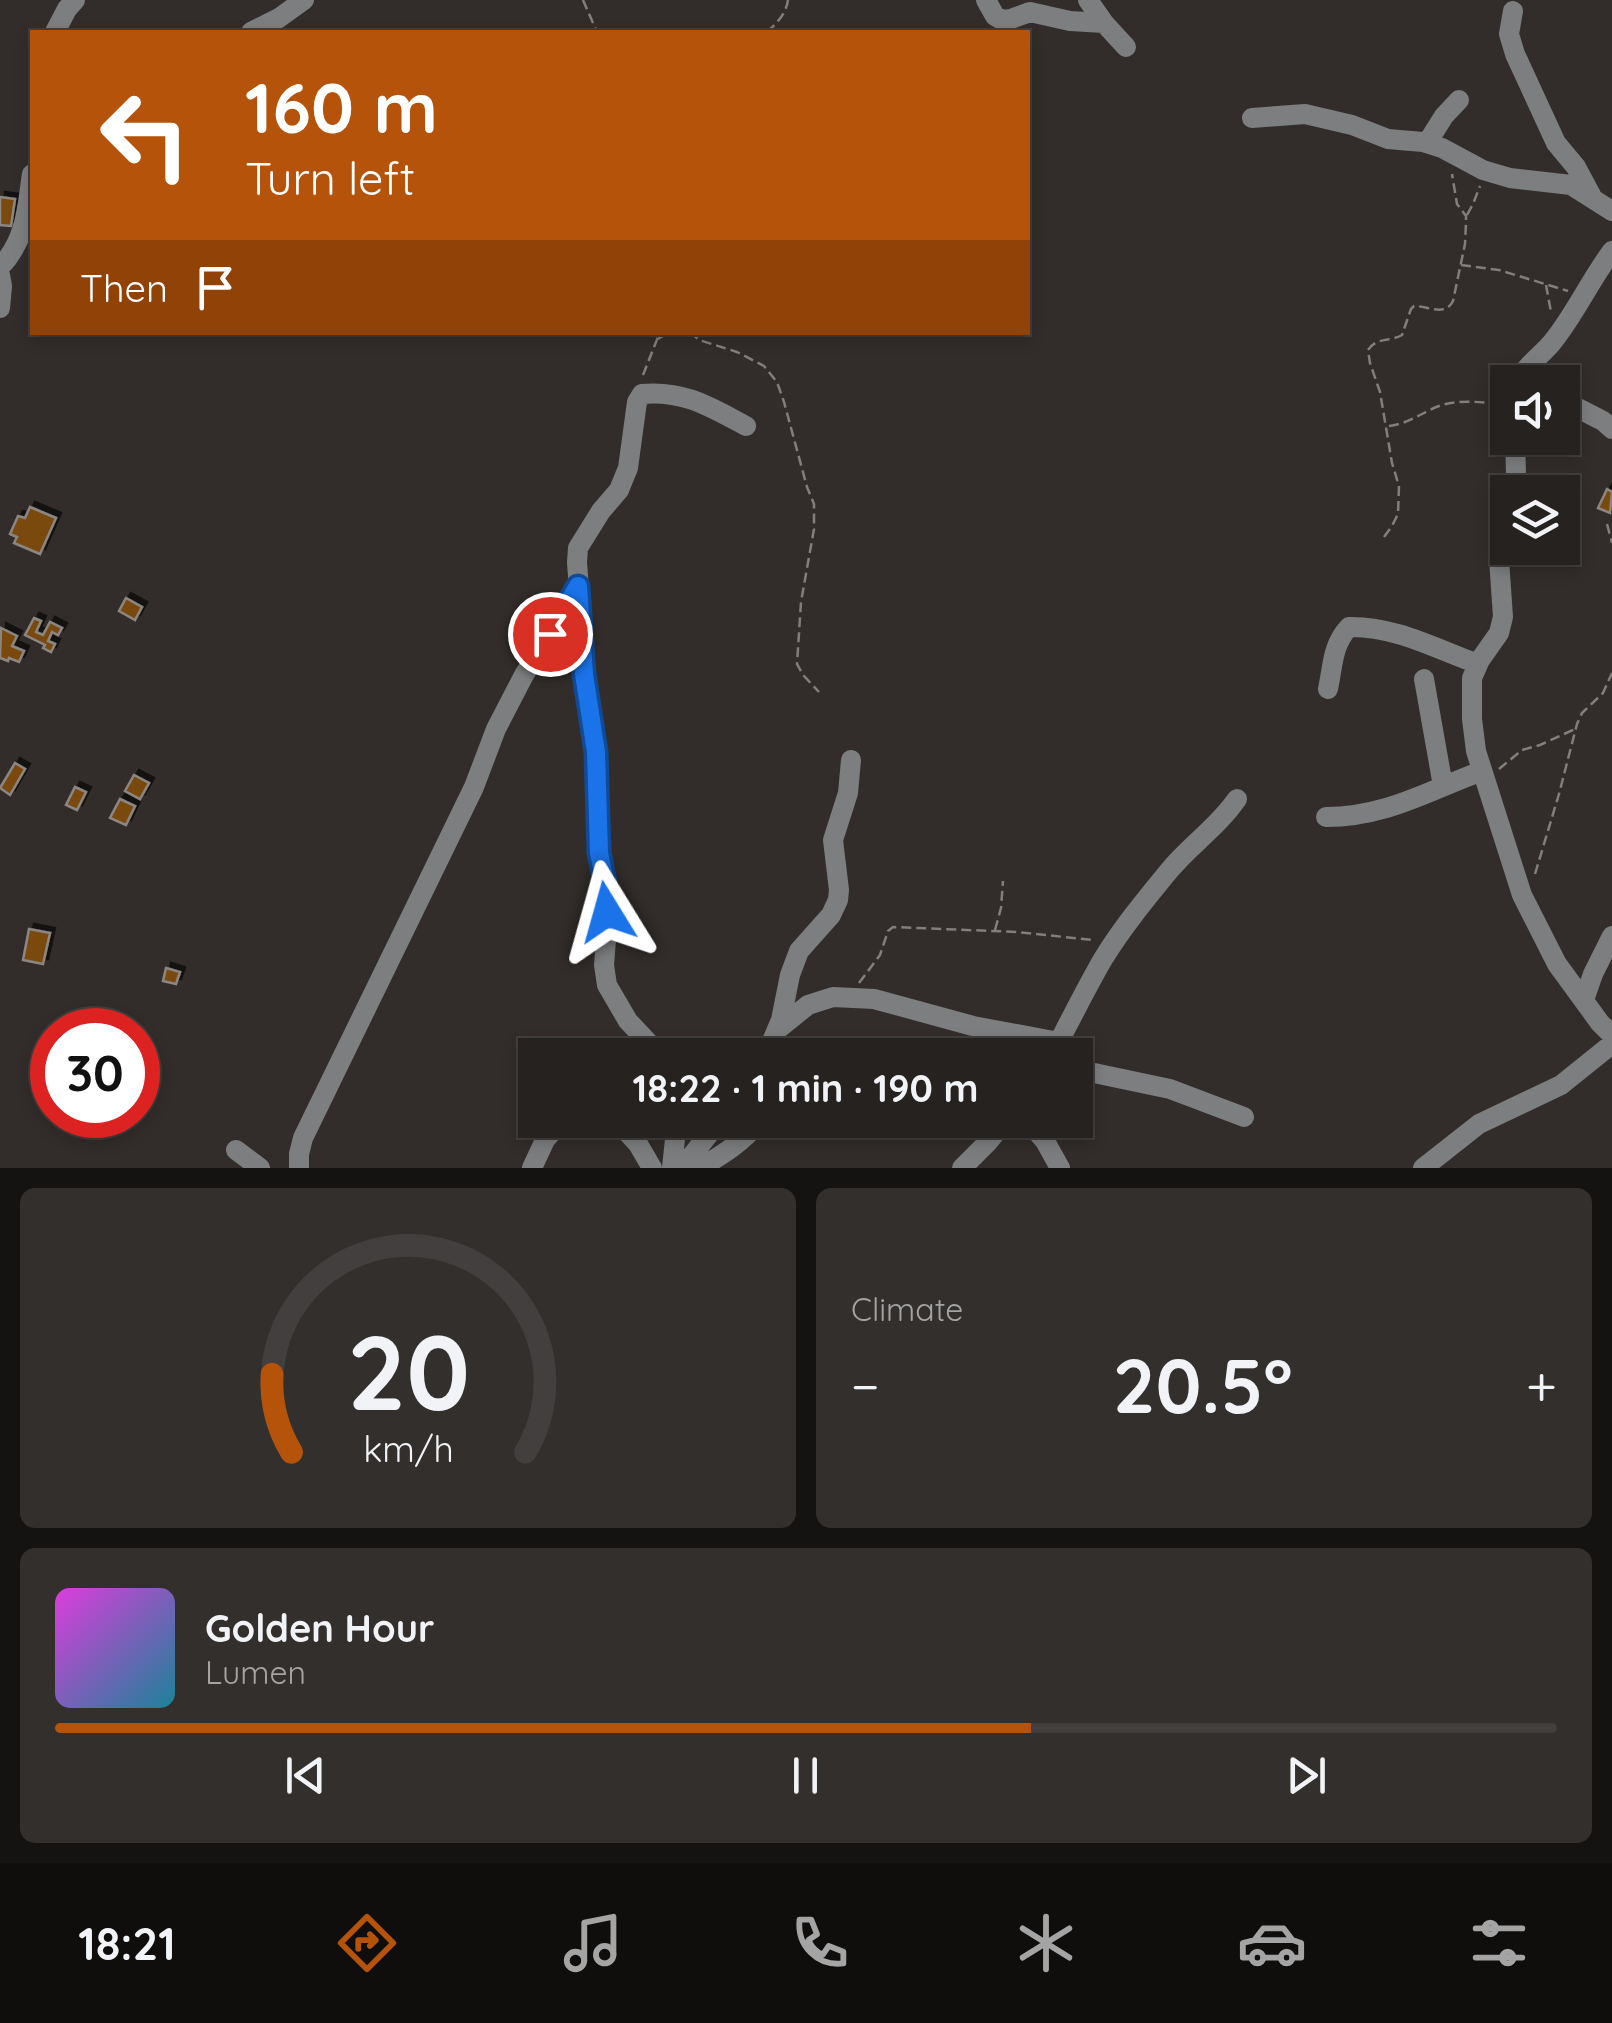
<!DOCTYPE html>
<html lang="en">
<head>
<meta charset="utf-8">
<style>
	:root { --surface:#262220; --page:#322f2d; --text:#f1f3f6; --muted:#a4a4a5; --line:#423f3e; --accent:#b45309 }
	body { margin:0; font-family:Quicksand,sans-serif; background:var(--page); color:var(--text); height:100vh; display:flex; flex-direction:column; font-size:38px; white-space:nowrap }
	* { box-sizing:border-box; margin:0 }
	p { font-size:32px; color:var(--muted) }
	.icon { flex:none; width:55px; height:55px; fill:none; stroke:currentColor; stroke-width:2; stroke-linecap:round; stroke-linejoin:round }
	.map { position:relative; height:1168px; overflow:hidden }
	.sheet { display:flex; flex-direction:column; gap:20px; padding:20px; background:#151312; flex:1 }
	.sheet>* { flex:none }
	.banner { position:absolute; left:30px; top:30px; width:1000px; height:305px; border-radius:0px; box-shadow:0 5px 15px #0003,0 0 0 2px var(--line); background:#b45309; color:#fff; overflow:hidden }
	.fabs { position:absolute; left:1490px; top:365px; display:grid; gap:20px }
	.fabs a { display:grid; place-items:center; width:90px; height:90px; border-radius:0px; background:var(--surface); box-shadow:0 5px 15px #0003,0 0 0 2px var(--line); font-size:50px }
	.speed { position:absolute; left:30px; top:1008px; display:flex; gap:20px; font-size:50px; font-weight:700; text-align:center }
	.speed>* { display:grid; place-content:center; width:130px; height:130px; border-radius:50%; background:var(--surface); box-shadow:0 5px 15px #0003,0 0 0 2px var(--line); line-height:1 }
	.speed .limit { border:15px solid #d22; background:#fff; color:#111 }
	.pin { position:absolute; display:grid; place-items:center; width:85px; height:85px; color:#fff; margin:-42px; border:5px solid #fff; border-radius:50%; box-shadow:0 2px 10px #0007 }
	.me { position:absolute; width:110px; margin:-55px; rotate:352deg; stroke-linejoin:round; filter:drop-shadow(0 0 8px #0008) }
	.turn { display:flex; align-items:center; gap:35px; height:210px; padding:0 50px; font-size:45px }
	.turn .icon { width:130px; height:130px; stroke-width:2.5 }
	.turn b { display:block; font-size:70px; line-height:85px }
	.then { display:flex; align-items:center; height:95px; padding:0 50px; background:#0003; gap:20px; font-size:38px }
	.big { font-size:75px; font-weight:700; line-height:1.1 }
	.sheet .tile { flex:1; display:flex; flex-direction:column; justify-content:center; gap:15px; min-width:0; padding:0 35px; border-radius:15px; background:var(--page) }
	.sheet .dial { align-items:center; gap:0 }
	.dial svg { height:260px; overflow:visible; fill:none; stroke:var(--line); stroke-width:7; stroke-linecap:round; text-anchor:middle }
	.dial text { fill:var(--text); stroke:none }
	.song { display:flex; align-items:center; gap:30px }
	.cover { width:120px; height:120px; border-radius:15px; background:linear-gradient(135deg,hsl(300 70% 55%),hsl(190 70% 35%)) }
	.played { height:10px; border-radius:5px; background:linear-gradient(90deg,var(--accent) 65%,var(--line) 65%) }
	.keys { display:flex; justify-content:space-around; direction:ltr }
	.heat { display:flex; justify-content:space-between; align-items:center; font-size:55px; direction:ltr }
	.sheet .tiles { flex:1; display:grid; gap:20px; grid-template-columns:1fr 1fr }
	.tile:last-child { grid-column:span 2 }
	.trip { position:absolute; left:518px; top:1038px; width:575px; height:100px; border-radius:0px; background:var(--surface); box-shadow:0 5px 15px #0003,0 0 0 2px var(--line); font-weight:700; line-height:100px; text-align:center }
	.tabs { display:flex; height:160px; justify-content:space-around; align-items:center; background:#0f0e0d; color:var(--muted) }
	.tabs .icon { width:70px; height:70px }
	.tabs .current { color:var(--accent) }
	.tabs b { font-size:45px; color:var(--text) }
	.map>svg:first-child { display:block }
</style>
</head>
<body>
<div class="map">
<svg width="1612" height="1168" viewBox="0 0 1612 1168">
	<defs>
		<filter id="shadow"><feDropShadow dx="5" dy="-5" stdDeviation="0" flood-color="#0009"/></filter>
	</defs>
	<rect width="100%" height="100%" fill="#322d2a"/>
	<path fill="#7a4911" stroke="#8b8682" stroke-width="2.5" filter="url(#shadow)" d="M 0,197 L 15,199 L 11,226 L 0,225 Z
		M 1607,489 L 1612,492 L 1610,513 L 1598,508 Z
		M 30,507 L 56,518 L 40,554 L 14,543 L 17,537 L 10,534 L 18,516 L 25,518 Z
		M 126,598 L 142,607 L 135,620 L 119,611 Z
		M 34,618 L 41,621 L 36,632 L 43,635 L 50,622 L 62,628 L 58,635 L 52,632 L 48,641 L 55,644 L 51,652 L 43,648 L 45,645 L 25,635 Z
		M 1,628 L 17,636 L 12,646 L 24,651 L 19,662 L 9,658 L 8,661 L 0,658 Z
		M 15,763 L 25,769 L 10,795 L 0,788 Z
		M 134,775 L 149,783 L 140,799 L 125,791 Z
		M 75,787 L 86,792 L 77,810 L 66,805 Z
		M 120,799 L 135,806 L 126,825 L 110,818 Z
		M 29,929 L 50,933 L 43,964 L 23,960 Z
		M 166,968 L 180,972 L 176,984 L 163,981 Z"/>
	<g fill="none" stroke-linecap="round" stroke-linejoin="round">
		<path stroke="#827e7b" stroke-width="2.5" stroke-dasharray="10 5" stroke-linecap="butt" d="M 583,0 L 597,32
			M 767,32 C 777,23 786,14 788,0
			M 1467,215 L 1473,204 L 1480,186
			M 1461,265 L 1499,270 L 1568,291
			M 1546,285 L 1551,312
			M 690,332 L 699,340 L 737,352 L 764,366 L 777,382 L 784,402 L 807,487 L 814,504 L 814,529 L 801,602 L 797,664 L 803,675 L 819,692
			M 658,339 L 669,332
			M 643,375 L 660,332
			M 1389,426 C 1406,424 1419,415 1434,408 C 1456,398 1485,402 1508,406
			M 1607,524 L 1612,543
			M 1384,537 L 1392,526 L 1398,514 L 1399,486 L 1392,463 L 1380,392 L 1370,363 L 1368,350 C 1376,337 1390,342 1402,335 L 1411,309 L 1414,306 C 1429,306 1445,317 1453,301 L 1465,244 L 1466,223 L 1466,216 L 1457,204 L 1452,174
			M 1499,769 L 1522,750 L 1540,745 L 1575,729
			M 1535,874 L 1559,794 L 1577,724 L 1582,713 L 1603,693 L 1612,673
			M 995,930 L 1001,908 L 1003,881
			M 859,983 L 880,955 L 888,931 L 893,927 L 1017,932 L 1093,940"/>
		<path stroke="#7c7e80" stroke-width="20" d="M 986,0 L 995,16 L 1002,20 L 1011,19 L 1030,12 L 1070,21 L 1104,23
			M 1088,0 L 1104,23 L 1126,47
			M 1513,11 L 1509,34 L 1515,54 L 1556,143 L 1576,167 L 1591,195
			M 55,32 L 67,9 L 75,0
			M 251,32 L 279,18 L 304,0
			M 1252,118 L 1305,114 L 1352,125 L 1388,139 L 1423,142 L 1442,148 L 1483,170 L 1510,178 L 1571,185 L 1612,211
			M 1427,143 L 1444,116 L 1459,100
			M 0,267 C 26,241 27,208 32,174
			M 0,275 L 2,286 L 0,308
			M 1518,382 C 1525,365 1543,355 1554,340 C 1576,312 1591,279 1612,251
			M 1562,400 L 1603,421 L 1612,429
			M 1513,492 L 1516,474 L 1515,438
			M 1508,518 L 1499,559 L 1503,617 L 1499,633 L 1480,660 L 1472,678 L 1472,719 L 1476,751 L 1522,895 L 1557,964 L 1600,1023 L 1612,1035
			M 1424,679 L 1443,786
			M 1328,689 C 1333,666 1332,645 1349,627 C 1395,626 1436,649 1478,664
			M 1326,817 C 1386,817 1427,791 1482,771
			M 1584,1000 L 1593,974 L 1612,936
			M 777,1030 L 808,1005 L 833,997 L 874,999 L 973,1026 L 1059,1042
			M 660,1055 L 628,1021 L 607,985 L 604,965 L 609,902 L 599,853 L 596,752 L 585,674 L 577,562 L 578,548 L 601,511 L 619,490 L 628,468 L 637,402 L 642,394 C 684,390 710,407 746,426
			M 766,1055 L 781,1020 L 790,975 L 799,951 L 831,915 L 838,900 L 839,890 L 833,840 L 848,793 L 851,760
			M 1052,1055 C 1069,1023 1085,990 1103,959 C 1122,928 1145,900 1168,872 C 1190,845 1217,828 1237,799
			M 1075,1069 L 1170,1089 L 1244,1117
			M 616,1120 L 638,1144 L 652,1168
			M 1027,1120 L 1045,1141 L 1060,1168
			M 236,1150 L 260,1168
			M 299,1168 L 299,1154 L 303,1138 L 474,787 L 496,729 L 524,675 L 578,587
			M 532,1168 L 545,1140 L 562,1120
			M 672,1168 L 677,1120
			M 682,1168 L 720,1120
			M 700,1168 C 722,1155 745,1141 760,1120
			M 962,1168 L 988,1142 L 1006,1120
			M 1423,1168 L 1479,1124 L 1561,1085 L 1612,1044"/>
	</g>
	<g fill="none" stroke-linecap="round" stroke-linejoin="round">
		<g stroke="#114b97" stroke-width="25">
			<path id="route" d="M 550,634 L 578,586 L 584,674 L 596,752 L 599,853 L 609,902 L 607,912"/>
		</g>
		<use href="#route" stroke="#1a73e8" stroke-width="18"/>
	</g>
</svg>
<div class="fabs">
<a><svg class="icon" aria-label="sound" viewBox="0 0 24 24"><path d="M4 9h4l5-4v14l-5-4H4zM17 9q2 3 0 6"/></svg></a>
<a><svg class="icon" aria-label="layers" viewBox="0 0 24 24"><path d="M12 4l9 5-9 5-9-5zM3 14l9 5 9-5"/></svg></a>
</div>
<div class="speed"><div class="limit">30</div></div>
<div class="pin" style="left:550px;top:634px;background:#d93025"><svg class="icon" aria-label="arrive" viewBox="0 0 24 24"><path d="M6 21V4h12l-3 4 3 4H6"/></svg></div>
<svg class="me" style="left:607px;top:912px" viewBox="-20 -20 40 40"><path d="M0-17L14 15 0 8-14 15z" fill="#1a73e8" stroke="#fff" stroke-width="4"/></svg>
<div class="trip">18:22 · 1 min · 190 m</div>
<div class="banner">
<div class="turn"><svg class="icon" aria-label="left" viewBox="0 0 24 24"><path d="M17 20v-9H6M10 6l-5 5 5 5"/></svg><div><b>160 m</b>Turn left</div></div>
<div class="then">Then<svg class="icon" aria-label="arrive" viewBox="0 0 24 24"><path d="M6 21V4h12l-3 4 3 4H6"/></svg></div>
</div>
</div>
<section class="sheet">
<div class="tiles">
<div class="tile dial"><svg viewBox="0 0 100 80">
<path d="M14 69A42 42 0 1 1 86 69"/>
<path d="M14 69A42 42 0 0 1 8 45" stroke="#b45309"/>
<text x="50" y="56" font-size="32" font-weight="700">20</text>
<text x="50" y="72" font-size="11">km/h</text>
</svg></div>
<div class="tile"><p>Climate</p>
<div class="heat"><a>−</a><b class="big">20.5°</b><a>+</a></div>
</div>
<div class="tile">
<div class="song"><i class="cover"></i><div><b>Golden Hour</b><p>Lumen</p></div></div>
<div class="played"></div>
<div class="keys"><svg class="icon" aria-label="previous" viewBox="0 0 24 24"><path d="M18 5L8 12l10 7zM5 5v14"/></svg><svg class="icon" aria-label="pause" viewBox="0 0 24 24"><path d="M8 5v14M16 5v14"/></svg><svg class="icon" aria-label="next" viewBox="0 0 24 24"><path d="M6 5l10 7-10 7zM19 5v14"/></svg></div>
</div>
</div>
</section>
<nav class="tabs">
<b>18:21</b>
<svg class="icon current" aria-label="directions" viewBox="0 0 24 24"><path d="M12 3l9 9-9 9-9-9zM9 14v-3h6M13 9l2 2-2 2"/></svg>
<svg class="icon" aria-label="music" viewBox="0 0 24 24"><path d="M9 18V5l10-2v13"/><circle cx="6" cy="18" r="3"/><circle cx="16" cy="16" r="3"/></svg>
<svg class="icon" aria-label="phone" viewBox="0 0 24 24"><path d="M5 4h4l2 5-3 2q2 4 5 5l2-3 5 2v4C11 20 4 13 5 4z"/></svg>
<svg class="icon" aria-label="climate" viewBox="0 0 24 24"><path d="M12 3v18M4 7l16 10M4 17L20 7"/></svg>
<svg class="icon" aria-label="car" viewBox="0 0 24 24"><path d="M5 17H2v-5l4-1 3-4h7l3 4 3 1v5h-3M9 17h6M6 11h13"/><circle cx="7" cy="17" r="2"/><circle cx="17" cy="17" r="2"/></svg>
<svg class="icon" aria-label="filters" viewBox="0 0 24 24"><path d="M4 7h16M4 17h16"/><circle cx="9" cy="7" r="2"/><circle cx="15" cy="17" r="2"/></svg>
</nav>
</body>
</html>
